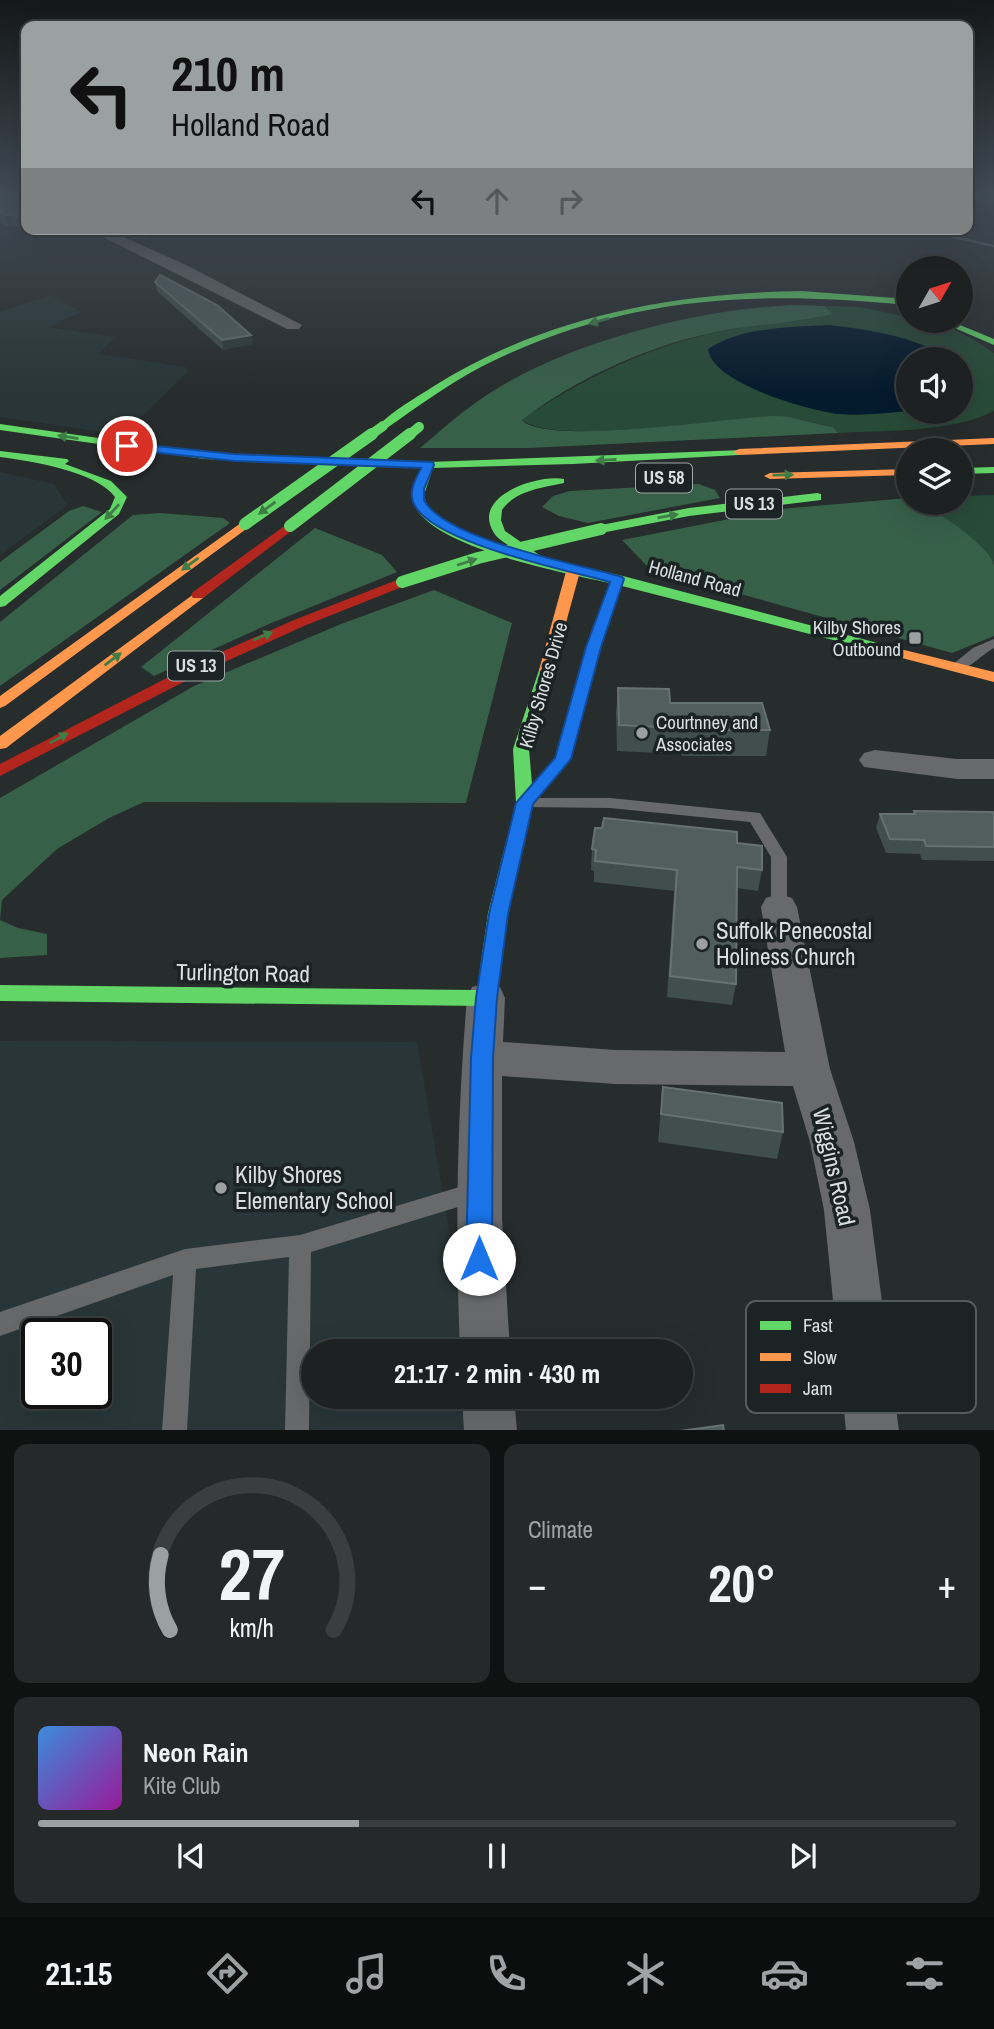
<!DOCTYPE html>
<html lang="en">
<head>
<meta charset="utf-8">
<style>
	:root { --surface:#1d2121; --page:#25292a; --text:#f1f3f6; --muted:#a0a3a5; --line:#3b3e3f; --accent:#9ba0a1 }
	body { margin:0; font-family:"Archivo Narrow",sans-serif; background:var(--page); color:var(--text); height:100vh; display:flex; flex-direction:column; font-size:26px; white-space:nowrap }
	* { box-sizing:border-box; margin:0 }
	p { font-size:23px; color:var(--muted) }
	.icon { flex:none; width:38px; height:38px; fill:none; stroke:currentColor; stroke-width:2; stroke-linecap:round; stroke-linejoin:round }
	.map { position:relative; height:1430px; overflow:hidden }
	.side { display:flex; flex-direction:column; gap:14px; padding:14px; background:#101212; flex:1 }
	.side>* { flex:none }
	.top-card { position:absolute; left:21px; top:21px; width:952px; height:214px; border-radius:14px; box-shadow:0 7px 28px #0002,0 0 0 2px var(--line); background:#9ba0a1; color:#111; overflow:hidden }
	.needle { width:46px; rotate:51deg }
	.fabs { position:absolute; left:896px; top:256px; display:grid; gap:14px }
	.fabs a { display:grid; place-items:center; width:77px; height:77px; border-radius:50%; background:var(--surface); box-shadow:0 7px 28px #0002,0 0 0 2px var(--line); font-size:35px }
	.speed { position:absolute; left:21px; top:1318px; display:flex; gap:14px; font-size:35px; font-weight:700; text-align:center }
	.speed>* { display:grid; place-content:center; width:91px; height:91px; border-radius:50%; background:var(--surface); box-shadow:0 7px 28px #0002,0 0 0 2px var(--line); line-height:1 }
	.speed .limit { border:4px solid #111; border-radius:10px; background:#fff; color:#111 }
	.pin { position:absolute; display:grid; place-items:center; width:60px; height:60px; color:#fff; margin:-30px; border:4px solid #fff; border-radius:50%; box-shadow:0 2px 7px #0007 }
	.me { position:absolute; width:77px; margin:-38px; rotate:0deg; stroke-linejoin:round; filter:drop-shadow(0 0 5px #0008) }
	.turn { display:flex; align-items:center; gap:24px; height:147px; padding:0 35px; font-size:32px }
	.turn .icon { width:91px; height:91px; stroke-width:2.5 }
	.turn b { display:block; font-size:49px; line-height:60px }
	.lanes { display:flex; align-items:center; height:66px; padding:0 35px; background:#0003; justify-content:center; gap:35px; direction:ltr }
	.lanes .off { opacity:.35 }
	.big { font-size:52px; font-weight:800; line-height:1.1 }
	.side .card { flex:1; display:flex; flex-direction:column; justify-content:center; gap:10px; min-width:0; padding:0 24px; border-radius:14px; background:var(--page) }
	.side .dial { align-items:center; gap:0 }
	.dial svg { height:182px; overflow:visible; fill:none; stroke:var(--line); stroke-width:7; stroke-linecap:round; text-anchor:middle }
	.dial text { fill:var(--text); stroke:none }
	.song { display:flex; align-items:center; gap:21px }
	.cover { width:84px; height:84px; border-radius:10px; background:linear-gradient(135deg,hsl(210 70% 55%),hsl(300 70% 35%)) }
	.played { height:7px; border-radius:4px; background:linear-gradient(90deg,var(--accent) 35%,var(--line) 35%) }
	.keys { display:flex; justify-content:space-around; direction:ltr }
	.heat { display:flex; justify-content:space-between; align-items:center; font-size:38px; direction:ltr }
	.side .tiles { flex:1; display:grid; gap:14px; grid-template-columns:1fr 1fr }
	.card:last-child { grid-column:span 2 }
	.trip { position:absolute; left:301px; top:1339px; width:392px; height:70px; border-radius:35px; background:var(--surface); box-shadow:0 7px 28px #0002,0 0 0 2px var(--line); font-weight:800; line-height:70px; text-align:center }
	.tab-bar { display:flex; height:112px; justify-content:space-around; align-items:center; background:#0c0d0d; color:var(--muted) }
	.tab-bar .icon { width:49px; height:49px }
	.tab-bar .selected { color:var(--accent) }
	.tab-bar b { font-size:32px; color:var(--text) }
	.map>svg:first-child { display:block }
</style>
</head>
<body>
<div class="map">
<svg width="994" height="1431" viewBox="0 0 994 1431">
	<rect width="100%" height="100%" fill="#272c2c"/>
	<path fill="#283637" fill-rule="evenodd" d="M 51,295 L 81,312 L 48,327 L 115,337 L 99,354 L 186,367 L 188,372 L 122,435 L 0,417 L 0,312 Z
		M 0,472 L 54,484 L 68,505 L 0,555 Z
		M 0,1041 L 417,1042 L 470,1351 L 313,1351 L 313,1396 L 478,1397 L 484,1430 L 0,1430 ZM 37,1334 L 96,1334 L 96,1393 L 37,1393 Z"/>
	<path fill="#284b38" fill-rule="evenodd" d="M 825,306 L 860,307 L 908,317 L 908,320 C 939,320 969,335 994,353 L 994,411 C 952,433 885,430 838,433 L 833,427 C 814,423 794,416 775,417 C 732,417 546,447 522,419 C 582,380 646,347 718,332 C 751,325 786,322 820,317 L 829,309 ZM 908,359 L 961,359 L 961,411 L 908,411 Z
		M 994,495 L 994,564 C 973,535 946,520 916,502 L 961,502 L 961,496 Z"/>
	<path fill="#376049" d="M 792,305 L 825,306 L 832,314 C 796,323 758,324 721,331 C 652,344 578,377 522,420 C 546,447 732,417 775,416 C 794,416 814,424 833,427 L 838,433 L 529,448 L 420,448 C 439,432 458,415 478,401 C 560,343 694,310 792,305 Z
		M 699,484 L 715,490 L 720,498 L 588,523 L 559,516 L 542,507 L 553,496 L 570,491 Z
		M 908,498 L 908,502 C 928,502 989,545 994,565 C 994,581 994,618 994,636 L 952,653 L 665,573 L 646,565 L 622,540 L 780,509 Z
		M 83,506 L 102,512 L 0,590 L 0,562 L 69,511 Z
		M 160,513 L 223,518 L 230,523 L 0,686 L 0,622 L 133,515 Z
		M 315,528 L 382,555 L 397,572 L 269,624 L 154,676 L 141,667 Z
		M 434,590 L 512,623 L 466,803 L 144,802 L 109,818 L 57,849 L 2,900 L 0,920 L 18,928 L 47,934 L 47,955 L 0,958 L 0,798 L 194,686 L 341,624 Z"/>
	<path fill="#041a2d" d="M 829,325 C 872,330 913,336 951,359 L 908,359 L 908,411 C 885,413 861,416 838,414 C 808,410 711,383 708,349 C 741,327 790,327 829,325 Z"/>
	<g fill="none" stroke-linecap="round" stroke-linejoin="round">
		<path fill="#68696a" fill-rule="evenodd" d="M 994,639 L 994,648 C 981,655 966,673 952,671 L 950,668 L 952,665 L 973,648 Z
			M 530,798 L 610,798 L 760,813 L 787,857 L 787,907 L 785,911 L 779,913 L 773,911 L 771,907 L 771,857 L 750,822 L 610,808 L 525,807 L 522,803 L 525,799 Z
			M 476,1182 L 484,1185 L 487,1192 L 484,1199 L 311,1252 L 309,1431 L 285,1431 L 289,1257 L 196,1269 L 187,1431 L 162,1431 L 173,1275 L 0,1336 L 0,1312 L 185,1249 L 300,1235 Z"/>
		<path fill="#68696a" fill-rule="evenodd" d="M 87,229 L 106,229 L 186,265 L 302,325 L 299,329 L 287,329 Z
			M 875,750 L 957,759 L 994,759 L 994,779 L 957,779 L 864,767 L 859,760 L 864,753 Z
			M 779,894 L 792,898 L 797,907 L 830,1069 L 854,1142 L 870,1210 L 899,1431 L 846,1431 L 824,1210 L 810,1142 L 793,1086 L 616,1084 L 502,1076 L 502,1219 L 510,1351 L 460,1351 C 455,1233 457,1116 467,998 L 472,987 L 486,983 L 500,987 L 505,998 L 503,1042 L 616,1050 L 785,1052 L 761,907 L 766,898 Z
			M 462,1396 L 514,1396 L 517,1431 L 464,1431 Z"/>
		<path fill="#63d668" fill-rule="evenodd" d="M 802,291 L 908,299 L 908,305 C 759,291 634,294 495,360 C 457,378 421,404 387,428 L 378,426 C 393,410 416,398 434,386 C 546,316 672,293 802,291 Z
			M 936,320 L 948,320 L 994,339 L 994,345 Z
			M 0,424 L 204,453 L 429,462 L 743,450 L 745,452 L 739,455 L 573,464 L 433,468 L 424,495 C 429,528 492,544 520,552 C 512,547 499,541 494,533 C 470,496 538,474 564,479 L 564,483 C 542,488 516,490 502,510 L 501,520 L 505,531 L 545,559 L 623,576 L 889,646 L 891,649 L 884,653 L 622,586 L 601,647 L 571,759 L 533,804 L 508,913 L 496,998 L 493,1004 L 486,1006 L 0,1001 L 0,985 L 477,990 L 488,913 L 516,803 L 513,749 L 539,670 L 546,666 L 553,670 L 529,749 L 532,784 L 555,758 L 587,647 L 610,583 C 566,573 431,548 414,504 C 409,491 416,479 422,468 L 204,459 L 0,430 Z
			M 0,451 L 67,459 L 69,461 L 65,464 L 111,481 L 127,497 L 119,514 L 5,606 L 0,607 L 0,596 L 110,509 L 115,497 C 96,471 30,461 0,457 Z
			M 994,467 L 994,473 L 961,474 L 961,468 Z
			M 817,493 L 821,494 L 821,500 L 689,516 L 601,533 L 595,529 L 601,525 L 689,508 Z"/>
		<path fill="#ff974d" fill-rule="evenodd" d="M 994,438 L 994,444 L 739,455 L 733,452 L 739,449 Z
			M 908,469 L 908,475 L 770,479 L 764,476 L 770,473 Z
			M 245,520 L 249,521 L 249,527 L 5,706 L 0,708 L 0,696 Z
			M 574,564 L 581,568 L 553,670 L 551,673 L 541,673 L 539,670 L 567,568 Z
			M 198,591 L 205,595 L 203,598 L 6,748 L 0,749 L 0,736 Z
			M 884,645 L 994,672 L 994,682 L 879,652 L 877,649 Z"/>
		<path fill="#b3261e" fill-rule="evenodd" d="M 290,522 L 294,523 L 294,529 L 203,598 L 193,598 L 191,595 L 193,592 Z
			M 402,578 L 407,579 L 409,582 L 407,585 L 304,626 L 203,672 L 0,776 L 0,764 L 192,665 L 294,620 Z"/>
		<path stroke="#5e6162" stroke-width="2.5" d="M 920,229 L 994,246"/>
		<path stroke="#63d668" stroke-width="10" d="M 369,436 L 383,426
			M 408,436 L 419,427"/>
		<path stroke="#63d668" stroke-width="12" d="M 245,524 L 372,434
			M 290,526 L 410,434
			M 402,582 L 478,558 L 601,529"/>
	</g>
	<path fill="#404e4d" d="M 0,196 L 26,196 L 26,229 L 94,229 L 95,236 L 34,234 L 14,225 L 8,227 L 0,223 Z
		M 113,229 L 155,229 L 148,238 L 132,238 Z
		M 155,282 L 251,335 L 252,344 L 223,350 L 157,291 Z
		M 618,688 L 770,730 L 766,756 L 682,756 L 681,754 L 617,751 L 616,713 Z
		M 914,811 L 994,814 L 994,861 L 922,860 L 920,854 L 886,853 L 876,828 L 880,814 L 913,814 Z
		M 737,843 L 762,870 L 758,891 L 737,888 L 736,984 L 732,1005 L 667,997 L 674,891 L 594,882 L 594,871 L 591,870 L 592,849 Z
		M 663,1087 L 783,1132 L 777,1159 L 658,1142 Z"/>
	<path fill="#2f3a39" d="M 11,214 L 14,225 L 8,227 L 5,215 Z
		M 147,229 L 155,229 L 148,238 Z
		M 251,335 L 252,344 L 223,350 L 222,340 Z"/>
	<path fill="#505e5d" stroke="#667271" stroke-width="2" d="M 0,196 L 26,196 L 26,219 L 11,214 L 5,215 L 0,212 Z
		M 160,275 L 217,305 L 251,335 L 222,340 L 155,282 Z
		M 618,688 L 669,689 L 670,703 L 762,703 L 770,730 L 685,730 L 684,728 L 619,725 Z
		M 914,811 L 993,812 L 994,814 L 994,847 L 926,846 L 924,840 L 890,839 L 880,814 L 915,814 Z
		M 604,818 L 737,832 L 737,843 L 762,846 L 762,870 L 737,867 L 736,984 L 670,976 L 677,870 L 595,861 L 596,850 L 592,849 L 595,828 L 602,828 Z
		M 663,1087 L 782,1103 L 783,1132 L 661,1114 Z
		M 723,1425 L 724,1431 L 680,1431 Z"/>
	<defs><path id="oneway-solid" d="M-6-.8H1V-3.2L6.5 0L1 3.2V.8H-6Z" transform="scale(1.75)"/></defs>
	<g fill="#3f7c46">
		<use href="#oneway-solid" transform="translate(599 321) rotate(165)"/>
		<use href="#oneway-solid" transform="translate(68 437) rotate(-171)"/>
		<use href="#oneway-solid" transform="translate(606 460) rotate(177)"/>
		<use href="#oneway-solid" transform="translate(783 475) rotate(-1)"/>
		<use href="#oneway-solid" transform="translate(267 508) rotate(144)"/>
		<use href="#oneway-solid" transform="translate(112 512) rotate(133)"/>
		<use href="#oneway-solid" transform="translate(668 516) rotate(-10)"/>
		<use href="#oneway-solid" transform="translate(467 562) rotate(-18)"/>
		<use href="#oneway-solid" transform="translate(190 564) rotate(144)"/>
		<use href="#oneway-solid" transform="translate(263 636) rotate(-23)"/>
		<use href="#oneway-solid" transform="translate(113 659) rotate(-37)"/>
		<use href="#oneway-solid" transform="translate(59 738) rotate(-29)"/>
	</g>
	<linearGradient id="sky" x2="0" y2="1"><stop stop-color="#151818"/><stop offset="0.49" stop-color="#414b56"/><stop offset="1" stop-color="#414b56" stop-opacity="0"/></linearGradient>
	<rect width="994" height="396" fill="url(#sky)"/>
	<path fill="#1a73e8" stroke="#114b97" stroke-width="2" d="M 127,443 L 234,454 L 433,462 L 434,465 L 424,489 L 424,500 C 445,540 578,564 622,577 L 624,579 L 601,647 L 571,759 L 533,804 L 508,914 L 497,998 L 493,1058 L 492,1259 L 488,1268 L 479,1271 L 470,1268 L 466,1259 L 471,1058 L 476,998 L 489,914 L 516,803 L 555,758 L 586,647 L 610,582 C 571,571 419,541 412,498 C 410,488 417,477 421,468 L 234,461 L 123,449 L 121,446 Z"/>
	<g fill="#9ba0a1" stroke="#1b2324" stroke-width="2.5">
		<rect x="908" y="631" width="14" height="14" rx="3.5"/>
		<circle cx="642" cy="733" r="7"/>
		<circle cx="702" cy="944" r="7"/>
		<circle cx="221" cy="1188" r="7"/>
	</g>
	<g text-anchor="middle" stroke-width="7" stroke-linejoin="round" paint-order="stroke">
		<g fill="#1b2324" stroke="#a1a7a8" stroke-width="2">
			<rect x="636" y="463.5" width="56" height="29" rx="5"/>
			<rect x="726" y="489.5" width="56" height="29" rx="5"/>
			<rect x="168" y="651.5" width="56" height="29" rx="5"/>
		</g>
		<g font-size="18" font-weight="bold" fill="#dadfe0">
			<text x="664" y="484">US 58</text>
			<text x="754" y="510">US 13</text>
			<text x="196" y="672">US 13</text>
		</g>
		<g font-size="19" fill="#dadfe0" stroke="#1b2324">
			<text transform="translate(695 578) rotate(15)" y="7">Holland Road</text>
			<text transform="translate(543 685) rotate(-74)" y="7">Kilby Shores Drive</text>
		</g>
		<g font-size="19" fill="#dadfe0" stroke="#1b2324" text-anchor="end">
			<text x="901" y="634">Kilby Shores<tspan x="901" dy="22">Outbound</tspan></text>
			<text x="656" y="729" text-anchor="start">Courtnney and<tspan x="656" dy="22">Associates</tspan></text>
		</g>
		<g font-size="23" fill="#dadfe0" stroke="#1b2324" text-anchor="start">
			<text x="716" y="939">Suffolk Penecostal<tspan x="716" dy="26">Holiness Church</tspan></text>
			<text x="235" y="1183">Kilby Shores<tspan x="235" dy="26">Elementary School</tspan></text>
		</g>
		<g font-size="23" fill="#dadfe0" stroke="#1b2324">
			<text transform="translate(243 973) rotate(1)" y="8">Turlington Road</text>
			<text transform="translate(834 1167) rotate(77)" y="8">Wiggins Road</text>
		</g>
	</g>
	<rect x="746" y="1301" width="230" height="112" rx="10" fill="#1b2324" stroke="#545b5c" stroke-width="2"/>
	<rect x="760" y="1321" width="31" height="9" fill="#63d668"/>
	<rect x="760" y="1353" width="31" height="8" fill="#ff974d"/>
	<rect x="760" y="1384" width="31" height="9" fill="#b3261e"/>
	<g font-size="19" fill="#dadfe0">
		<text x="803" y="1332">Fast</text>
		<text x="803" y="1364">Slow</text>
		<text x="803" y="1395">Jam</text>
	</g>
</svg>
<div class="fabs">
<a><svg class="needle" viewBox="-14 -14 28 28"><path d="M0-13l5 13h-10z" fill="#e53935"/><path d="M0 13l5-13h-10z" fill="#a0a3a5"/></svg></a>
<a><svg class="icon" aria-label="sound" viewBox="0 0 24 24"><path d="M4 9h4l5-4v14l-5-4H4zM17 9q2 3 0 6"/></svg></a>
<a><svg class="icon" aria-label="layers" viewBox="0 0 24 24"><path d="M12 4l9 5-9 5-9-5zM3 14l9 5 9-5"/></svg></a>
</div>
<div class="speed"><div class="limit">30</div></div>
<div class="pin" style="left:127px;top:446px;background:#d93025"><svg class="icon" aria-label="arrive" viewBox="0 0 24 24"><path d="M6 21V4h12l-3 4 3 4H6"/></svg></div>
<svg class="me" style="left:479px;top:1259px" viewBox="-20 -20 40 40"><circle r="19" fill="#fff"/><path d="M0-13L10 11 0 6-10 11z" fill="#1a73e8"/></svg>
<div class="trip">21:17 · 2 min · 430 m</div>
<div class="top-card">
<div class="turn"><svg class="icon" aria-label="left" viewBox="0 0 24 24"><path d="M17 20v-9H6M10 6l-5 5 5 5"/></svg><div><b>210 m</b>Holland Road</div></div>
<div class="lanes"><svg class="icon" aria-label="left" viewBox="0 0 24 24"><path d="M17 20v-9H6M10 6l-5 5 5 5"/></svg><svg class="icon off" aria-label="ahead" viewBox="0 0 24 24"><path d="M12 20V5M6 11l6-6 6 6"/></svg><svg class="icon off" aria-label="right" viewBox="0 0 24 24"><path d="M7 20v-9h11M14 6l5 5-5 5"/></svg></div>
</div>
</div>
<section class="side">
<div class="tiles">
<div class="card dial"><svg viewBox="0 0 100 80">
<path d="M14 69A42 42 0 1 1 86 69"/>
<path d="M14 69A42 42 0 0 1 10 36" stroke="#9ba0a1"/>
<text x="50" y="56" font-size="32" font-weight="700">27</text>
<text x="50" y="72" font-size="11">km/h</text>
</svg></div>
<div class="card"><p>Climate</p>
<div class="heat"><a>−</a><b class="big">20°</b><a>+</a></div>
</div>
<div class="card">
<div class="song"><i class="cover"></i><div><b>Neon Rain</b><p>Kite Club</p></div></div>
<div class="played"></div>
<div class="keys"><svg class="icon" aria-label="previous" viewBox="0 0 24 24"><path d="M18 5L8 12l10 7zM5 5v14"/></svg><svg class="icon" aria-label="pause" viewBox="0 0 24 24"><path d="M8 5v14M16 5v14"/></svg><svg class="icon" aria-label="next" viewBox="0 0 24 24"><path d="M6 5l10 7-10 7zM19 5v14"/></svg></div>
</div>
</div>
</section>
<nav class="tab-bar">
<b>21:15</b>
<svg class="icon selected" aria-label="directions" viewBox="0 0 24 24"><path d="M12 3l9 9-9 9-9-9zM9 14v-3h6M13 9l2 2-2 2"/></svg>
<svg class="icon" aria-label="music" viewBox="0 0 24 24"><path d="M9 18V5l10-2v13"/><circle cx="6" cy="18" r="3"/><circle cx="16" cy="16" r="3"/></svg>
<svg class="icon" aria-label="phone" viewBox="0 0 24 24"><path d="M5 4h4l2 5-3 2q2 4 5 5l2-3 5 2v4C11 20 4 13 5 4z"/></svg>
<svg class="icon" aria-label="climate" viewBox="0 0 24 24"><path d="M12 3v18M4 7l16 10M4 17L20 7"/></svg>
<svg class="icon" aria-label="car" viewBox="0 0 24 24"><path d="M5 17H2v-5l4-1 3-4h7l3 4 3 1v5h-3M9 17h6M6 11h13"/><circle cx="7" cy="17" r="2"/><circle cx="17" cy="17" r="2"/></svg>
<svg class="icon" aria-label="filters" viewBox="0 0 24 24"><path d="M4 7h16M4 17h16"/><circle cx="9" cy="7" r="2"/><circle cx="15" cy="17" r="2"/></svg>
</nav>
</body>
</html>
